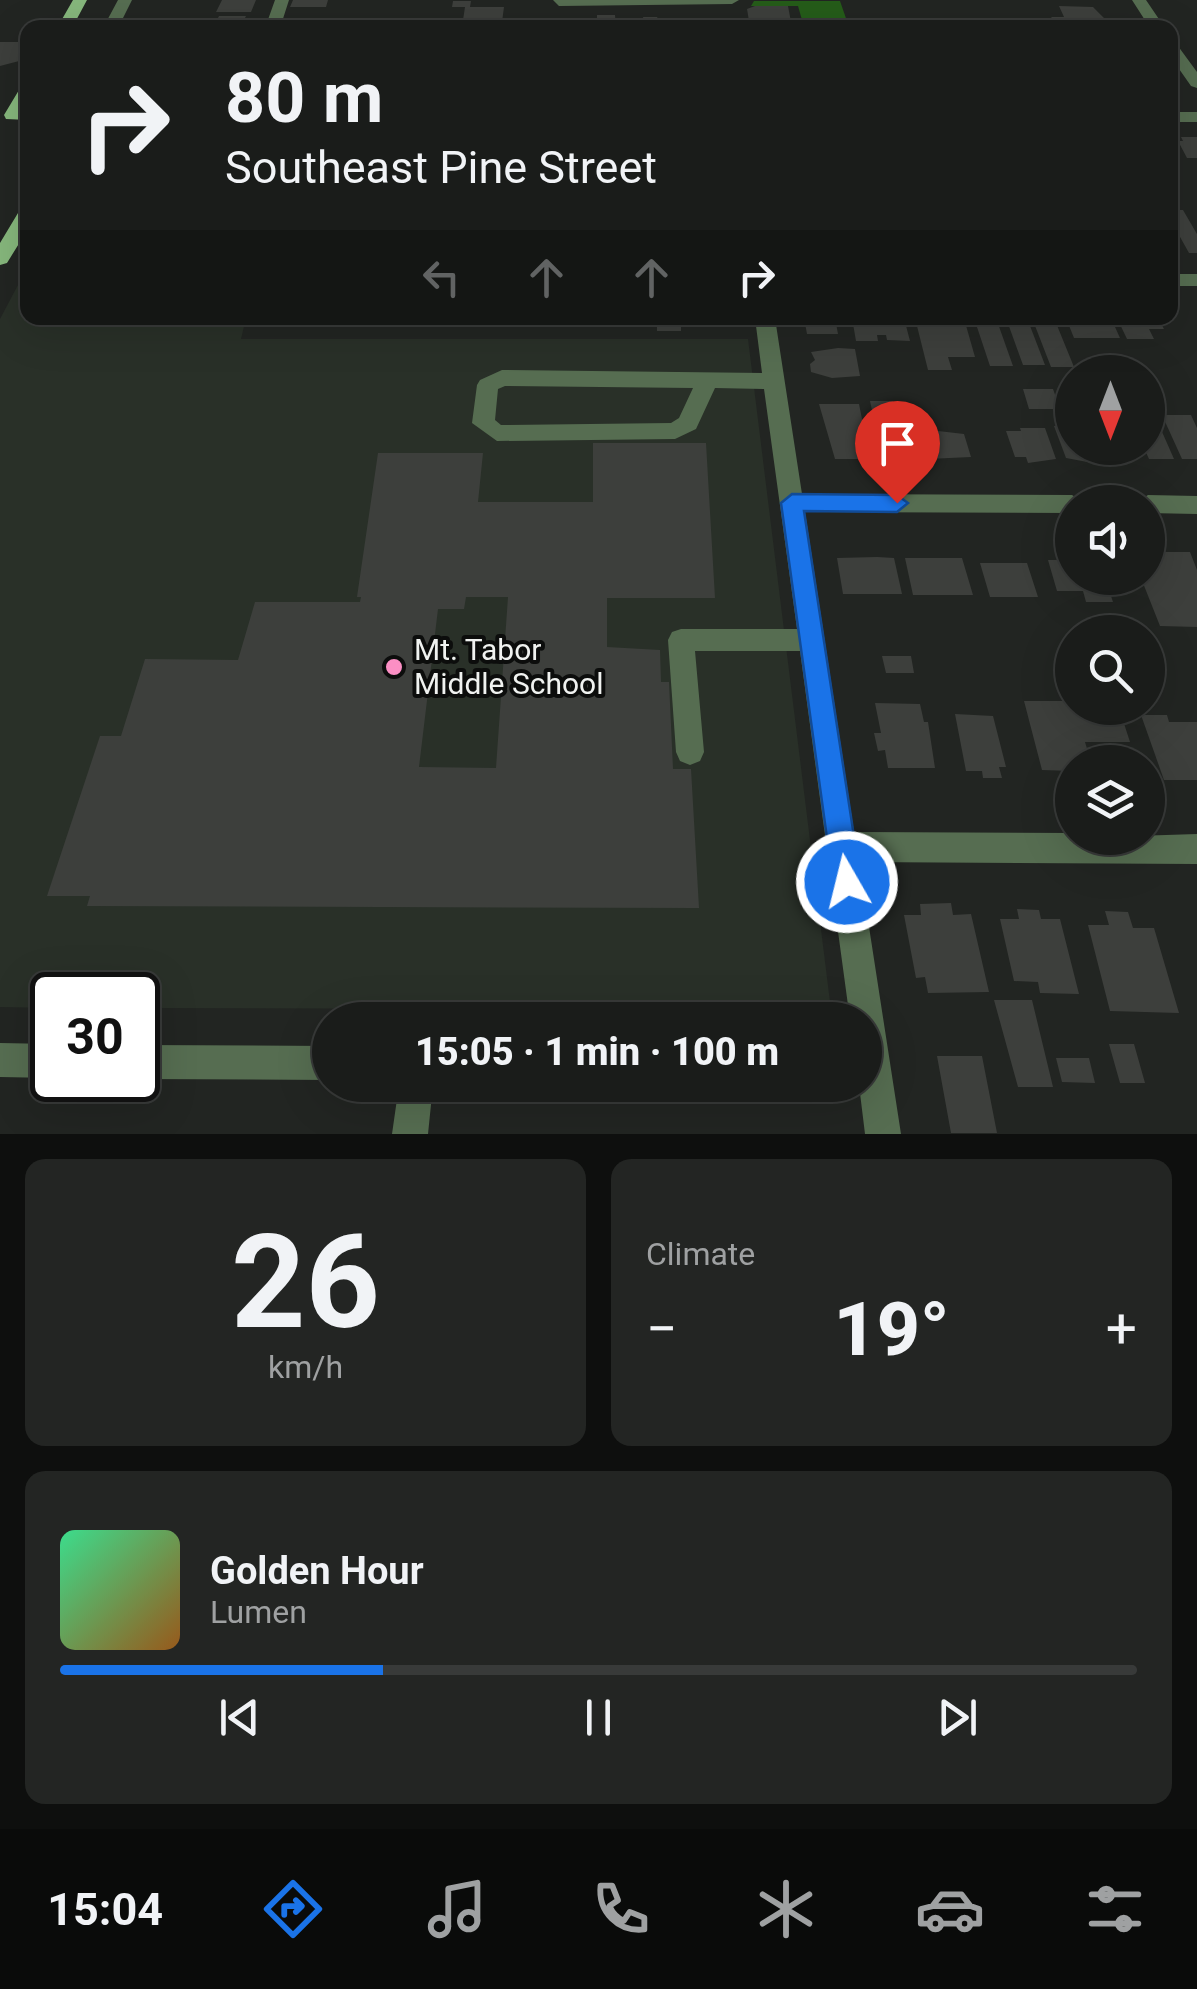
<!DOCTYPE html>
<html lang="en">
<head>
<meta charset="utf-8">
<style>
	:root { --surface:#1a1c1a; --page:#232523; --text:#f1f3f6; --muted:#9fa1a2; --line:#383a39; --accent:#1a73e8 }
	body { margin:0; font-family:Roboto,sans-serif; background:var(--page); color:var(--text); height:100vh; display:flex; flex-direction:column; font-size:38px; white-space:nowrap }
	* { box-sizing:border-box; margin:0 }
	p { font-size:32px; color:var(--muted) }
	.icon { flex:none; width:55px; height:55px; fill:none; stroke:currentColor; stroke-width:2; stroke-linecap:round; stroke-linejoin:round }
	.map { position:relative; height:1134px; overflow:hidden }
	.sheet { display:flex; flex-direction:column; gap:25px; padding:25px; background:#0e0f0e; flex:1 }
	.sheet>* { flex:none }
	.hud { position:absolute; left:20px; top:20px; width:1158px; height:305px; border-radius:20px; box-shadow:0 10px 40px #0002,0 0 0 2px var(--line); background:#1a1c1a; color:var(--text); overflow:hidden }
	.needle { width:65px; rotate:180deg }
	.buttons { position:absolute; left:1055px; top:355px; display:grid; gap:20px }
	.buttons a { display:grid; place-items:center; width:110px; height:110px; border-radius:50%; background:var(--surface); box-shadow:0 10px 40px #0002,0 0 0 2px var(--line); font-size:50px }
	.speed { position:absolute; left:30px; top:972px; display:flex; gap:20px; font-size:50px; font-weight:700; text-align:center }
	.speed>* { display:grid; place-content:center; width:130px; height:130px; border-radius:50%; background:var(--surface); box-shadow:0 10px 40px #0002,0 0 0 2px var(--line); line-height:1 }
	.speed .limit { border:5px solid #111; border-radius:15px; background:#fff; color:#111 }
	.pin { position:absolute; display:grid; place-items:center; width:85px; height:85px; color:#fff; margin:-102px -42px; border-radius:50% 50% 50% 0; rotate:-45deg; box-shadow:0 0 10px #0007 }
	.pin .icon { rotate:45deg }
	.me { position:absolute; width:110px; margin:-55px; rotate:352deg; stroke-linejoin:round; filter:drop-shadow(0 0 8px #0008) }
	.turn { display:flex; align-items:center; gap:35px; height:210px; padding:0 40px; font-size:45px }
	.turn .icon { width:130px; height:130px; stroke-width:2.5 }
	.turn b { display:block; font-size:70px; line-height:85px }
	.lanes { display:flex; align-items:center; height:95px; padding:0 40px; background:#0003; justify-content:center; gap:50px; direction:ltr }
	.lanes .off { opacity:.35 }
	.big { font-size:75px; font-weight:800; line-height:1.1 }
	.sheet .widget { flex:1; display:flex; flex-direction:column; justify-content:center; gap:15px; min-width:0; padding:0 35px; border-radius:20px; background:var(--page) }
	.sheet .dial { align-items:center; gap:0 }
	.dial b { font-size:130px; line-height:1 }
	.song { display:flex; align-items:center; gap:30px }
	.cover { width:120px; height:120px; border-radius:15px; background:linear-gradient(135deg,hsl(150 70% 55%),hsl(30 70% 35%)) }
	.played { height:10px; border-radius:5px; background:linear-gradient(90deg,var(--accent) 30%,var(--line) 30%) }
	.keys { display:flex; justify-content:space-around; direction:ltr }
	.heat { display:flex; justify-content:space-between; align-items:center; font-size:55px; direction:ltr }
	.sheet .tiles { flex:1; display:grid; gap:25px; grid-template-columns:1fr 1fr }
	.widget:last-child { grid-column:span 2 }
	.trip { position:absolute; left:312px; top:1002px; width:570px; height:100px; border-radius:50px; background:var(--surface); box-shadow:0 10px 40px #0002,0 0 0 2px var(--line); font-weight:800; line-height:100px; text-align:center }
	.tabs { display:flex; height:160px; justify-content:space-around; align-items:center; background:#0a0b0a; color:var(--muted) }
	.tabs .icon { width:70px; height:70px }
	.tabs .current { color:var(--accent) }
	.tabs b { font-size:45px; color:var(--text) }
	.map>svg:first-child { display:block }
</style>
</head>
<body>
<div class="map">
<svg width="1197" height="1134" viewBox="0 0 1197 1134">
	<rect width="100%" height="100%" fill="#222522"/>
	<path fill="#293028" d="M 27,268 L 28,318 L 246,318 L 241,339 L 748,339 L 831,1010 L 138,1008 L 138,995 L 52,995 L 52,1008 L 0,1007 L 0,319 Z"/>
	<path fill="#255c19" d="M 754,1 L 840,1 L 849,27 L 804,27 L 798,6 L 751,6 Z"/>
	<path fill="#3d3f3c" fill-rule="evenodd" d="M 222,0 L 256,0 L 251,12 L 216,12 Z
		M 293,0 L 328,0 L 326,7 L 290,7 Z
		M 453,1 L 471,1 L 470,7 L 504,7 L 502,22 L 474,21 L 473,28 L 451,28 L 452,20 L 463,20 L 465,7 L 452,7 Z
		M 755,6 L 788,6 L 791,22 L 749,21 L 747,9 Z
		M 1059,6 L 1093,7 L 1104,18 L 1099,18 L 1103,24 L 1058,25 L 1051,17 L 1064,17 Z
		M 597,15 L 615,15 L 616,28 L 597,28 Z
		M 219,16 L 246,16 L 242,24 L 246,24 L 244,28 L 213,28 Z
		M 643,17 L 657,17 L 663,28 L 635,28 L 635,22 L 644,22 Z
		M 296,20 L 326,20 L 323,28 L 293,28 Z
		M 0,42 L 23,42 L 20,47 L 28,47 L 28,53 L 23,60 L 0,66 Z
		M 1181,137 L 1197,137 L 1197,158 L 1187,158 L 1178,141 L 1183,141 Z
		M 1170,210 L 1183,210 L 1197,234 L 1197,253 L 1189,253 L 1170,219 Z
		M 666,318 L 681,318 L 681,331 L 657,331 L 657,321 L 666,321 Z
		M 804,318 L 835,318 L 838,334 L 807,334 Z
		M 852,318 L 904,318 L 910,341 L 887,340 L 886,335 L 877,335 L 878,341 L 856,341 Z
		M 974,318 L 996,318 L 1013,366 L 990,366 Z
		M 1006,318 L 1027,318 L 1045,365 L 1023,365 Z
		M 1032,318 L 1054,318 L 1074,367 L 1051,367 Z
		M 1066,318 L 1111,318 L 1120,338 L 1074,338 Z
		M 1117,318 L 1158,318 L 1164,329 L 1149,329 L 1154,339 L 1127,339 Z
		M 933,322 L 965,322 L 975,357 L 948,357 L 952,370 L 928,370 L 917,326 L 934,326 Z
		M 838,348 L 855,349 L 860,376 L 832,378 L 811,372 L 810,364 L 815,360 L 811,352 Z
		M 1023,389 L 1053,389 L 1060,409 L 1029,409 Z
		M 1148,400 L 1174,459 L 1149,459 L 1144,448 L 1148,448 Z
		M 870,401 L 893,401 L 908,465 L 884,465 Z
		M 819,404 L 859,404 L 870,459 L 835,459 Z
		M 1162,415 L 1191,415 L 1197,428 L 1197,459 L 1182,459 Z
		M 1054,426 L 1072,426 L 1072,448 L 1105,448 L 1109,458 L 1096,458 L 1098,464 L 1066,458 Z
		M 1020,428 L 1045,428 L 1056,459 L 1028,463 L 1026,457 L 1015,457 L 1006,431 L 1021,431 Z
		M 921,429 L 964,434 L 971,457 L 928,459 Z
		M 593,443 L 706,443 L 715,598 L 607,598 L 607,647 L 660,650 L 661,682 L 669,682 L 673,769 L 691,769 L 699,908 L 87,906 L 90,896 L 47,896 L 100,736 L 121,736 L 145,659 L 238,660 L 255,602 L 360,602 L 361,597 L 357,597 L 378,453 L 483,453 L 478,502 L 593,502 ZM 466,597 L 508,597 L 496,768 L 419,767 L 438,609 L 464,609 Z
		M 1148,552 L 1190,552 L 1197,570 L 1197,627 L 1160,626 L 1141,578 L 1148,578 L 1148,570 L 1154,570 Z
		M 877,557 L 894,558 L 902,594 L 843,594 L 837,558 Z
		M 1057,557 L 1072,558 L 1072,578 L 1117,578 L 1123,593 L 1110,593 L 1113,602 L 1086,602 L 1083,591 L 1057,591 L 1048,560 L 1058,560 Z
		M 905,558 L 962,558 L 973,595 L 913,595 Z
		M 980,563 L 1027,563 L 1038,597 L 990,597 Z
		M 882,656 L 911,656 L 914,673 L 886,673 Z
		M 1057,676 L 1072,676 L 1072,708 L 1119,708 L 1130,742 L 1085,742 L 1091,762 L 1072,762 L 1072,771 L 1042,770 L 1024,701 L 1064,701 Z
		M 875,703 L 920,704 L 924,722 L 928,722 L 935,768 L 888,768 L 885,750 L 878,751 L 874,733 L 881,733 Z
		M 955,714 L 993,716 L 1006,767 L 999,767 L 1002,778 L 983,778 L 982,771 L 966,771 Z
		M 1141,715 L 1167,715 L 1169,722 L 1197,722 L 1197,780 L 1164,780 Z
		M 951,903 L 953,915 L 971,914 L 989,992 L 928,993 L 925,977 L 916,978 L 904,915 L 921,915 L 920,904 Z
		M 1017,909 L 1039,910 L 1041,919 L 1060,919 L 1079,994 L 1040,993 L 1038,982 L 1014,981 L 1000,919 L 1019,919 Z
		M 1105,911 L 1128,912 L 1133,928 L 1154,928 L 1179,1013 L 1110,1011 L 1088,925 L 1109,925 Z
		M 994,1000 L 1032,1000 L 1053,1087 L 1018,1087 Z
		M 1109,1044 L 1134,1044 L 1145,1083 L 1120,1083 Z
		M 937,1056 L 982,1056 L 997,1133 L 951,1133 Z
		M 1056,1058 L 1089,1058 L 1095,1083 L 1062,1082 Z"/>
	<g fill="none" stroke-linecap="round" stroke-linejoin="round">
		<path fill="#566d51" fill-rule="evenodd" d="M 118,0 L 132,0 L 118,28 L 103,28 Z
			M 275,0 L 289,0 L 280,28 L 265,28 Z
			M 553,0 L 739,0 L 732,4 L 559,6 Z
			M 1132,0 L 1146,0 L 1165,28 L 1150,28 Z
			M 1170,40 L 1175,42 L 1197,72 L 1197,88 L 1191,86 L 1170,56 Z
			M 1170,112 L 1197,112 L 1197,122 L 1170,122 Z
			M 1170,274 L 1197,274 L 1197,286 L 1170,286 Z
			M 755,318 L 775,318 L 802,494 L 1072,495 L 1083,502 L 1072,502 L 1072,513 L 805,512 L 854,832 L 1072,833 L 1072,838 L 1197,834 L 1197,864 L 859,862 L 901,1134 L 865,1134 L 859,1085 L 865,1085 L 865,1020 L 850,1020 L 800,651 L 695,651 L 704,752 L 700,761 L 690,765 L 680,761 L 676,752 L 668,640 L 672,632 L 681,629 L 797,629 L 764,389 L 715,388 L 696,429 L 675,439 L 497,441 L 472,423 L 477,385 L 480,380 L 502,370 L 762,373 ZM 505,386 L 693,388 L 679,418 L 671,423 L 501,425 L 495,420 L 498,389 Z
			M 1148,495 L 1197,496 L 1197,514 L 1148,513 L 1148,502 L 1137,502 Z
			M 0,1043 L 52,1044 L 52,1078 L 0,1077 Z
			M 138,1045 L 330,1046 L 330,1080 L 138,1079 Z
			M 399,1085 L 433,1085 L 428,1134 L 392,1134 Z"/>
		<path fill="#86b77c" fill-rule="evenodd" d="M 73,0 L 87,0 L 72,28 L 57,28 Z
			M 28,83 L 28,103 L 23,110 L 28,110 L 28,120 L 6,119 L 4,115 L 22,85 Z
			M 28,206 L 28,229 L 7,263 L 0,265 L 0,243 L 21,208 Z"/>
	</g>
	<path fill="#1a73e8" stroke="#114b97" stroke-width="2.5" d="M 792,494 L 897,495 L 908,503 L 897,512 L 804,511 L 861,882 L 857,891 L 847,895 L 837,891 L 833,882 L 781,503 Z"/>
	<circle fill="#fb8fc4" stroke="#0c0d0c" stroke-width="4" cx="394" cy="667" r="10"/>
	<g text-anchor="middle" stroke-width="8" stroke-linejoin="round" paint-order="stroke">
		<g font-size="30" fill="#f0f2f0" stroke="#0c0d0c" text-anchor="start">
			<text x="414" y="660">Mt. Tabor<tspan x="414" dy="34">Middle School</tspan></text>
		</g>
	</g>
</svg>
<div class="buttons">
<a><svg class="needle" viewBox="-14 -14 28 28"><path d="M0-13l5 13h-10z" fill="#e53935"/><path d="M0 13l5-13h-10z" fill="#9fa1a2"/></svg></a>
<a><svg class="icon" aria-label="sound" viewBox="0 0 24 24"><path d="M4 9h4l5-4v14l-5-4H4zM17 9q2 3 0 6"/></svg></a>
<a><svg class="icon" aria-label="search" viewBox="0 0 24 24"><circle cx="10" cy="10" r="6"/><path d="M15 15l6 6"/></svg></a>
<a><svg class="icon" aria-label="layers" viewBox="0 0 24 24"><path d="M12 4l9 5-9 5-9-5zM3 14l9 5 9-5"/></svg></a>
</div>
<div class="speed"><div class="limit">30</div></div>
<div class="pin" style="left:897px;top:503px;background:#d93025"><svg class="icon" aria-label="arrive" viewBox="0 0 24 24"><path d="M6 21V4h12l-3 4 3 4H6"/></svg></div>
<svg class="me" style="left:847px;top:882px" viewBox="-20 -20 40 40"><circle r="17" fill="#1a73e8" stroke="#fff" stroke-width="3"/><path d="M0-11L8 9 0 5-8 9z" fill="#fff"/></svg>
<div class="trip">15:05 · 1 min · 100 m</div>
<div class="hud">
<div class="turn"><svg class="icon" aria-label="right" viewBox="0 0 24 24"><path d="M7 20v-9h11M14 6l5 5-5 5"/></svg><div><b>80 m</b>Southeast Pine Street</div></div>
<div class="lanes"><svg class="icon off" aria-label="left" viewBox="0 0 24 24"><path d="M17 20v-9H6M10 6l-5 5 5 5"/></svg><svg class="icon off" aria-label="ahead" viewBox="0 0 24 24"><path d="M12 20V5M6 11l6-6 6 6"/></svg><svg class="icon off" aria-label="ahead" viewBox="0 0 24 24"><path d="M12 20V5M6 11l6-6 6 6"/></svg><svg class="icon" aria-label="right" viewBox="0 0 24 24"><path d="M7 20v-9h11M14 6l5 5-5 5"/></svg></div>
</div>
</div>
<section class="sheet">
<div class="tiles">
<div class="widget dial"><b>26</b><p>km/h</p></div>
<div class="widget"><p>Climate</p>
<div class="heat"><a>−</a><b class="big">19°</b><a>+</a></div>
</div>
<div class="widget">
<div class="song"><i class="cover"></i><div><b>Golden Hour</b><p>Lumen</p></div></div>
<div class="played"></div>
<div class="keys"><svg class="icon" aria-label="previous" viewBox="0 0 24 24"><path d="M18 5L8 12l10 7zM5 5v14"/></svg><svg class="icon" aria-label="pause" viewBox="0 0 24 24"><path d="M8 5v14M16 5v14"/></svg><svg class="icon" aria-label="next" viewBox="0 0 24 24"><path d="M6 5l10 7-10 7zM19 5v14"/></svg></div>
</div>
</div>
</section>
<nav class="tabs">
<b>15:04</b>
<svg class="icon current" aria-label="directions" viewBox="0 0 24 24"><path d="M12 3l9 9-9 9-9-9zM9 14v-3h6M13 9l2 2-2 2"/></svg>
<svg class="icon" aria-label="music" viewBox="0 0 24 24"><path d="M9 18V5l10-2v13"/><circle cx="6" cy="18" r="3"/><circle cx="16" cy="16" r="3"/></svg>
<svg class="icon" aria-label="phone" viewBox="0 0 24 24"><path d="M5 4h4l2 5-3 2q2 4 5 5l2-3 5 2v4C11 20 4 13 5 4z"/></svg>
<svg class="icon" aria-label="climate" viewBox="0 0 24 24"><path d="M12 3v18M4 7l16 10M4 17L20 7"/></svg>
<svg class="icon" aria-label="car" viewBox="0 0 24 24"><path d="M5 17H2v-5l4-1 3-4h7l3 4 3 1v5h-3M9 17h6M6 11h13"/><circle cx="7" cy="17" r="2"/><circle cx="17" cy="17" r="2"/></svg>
<svg class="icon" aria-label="filters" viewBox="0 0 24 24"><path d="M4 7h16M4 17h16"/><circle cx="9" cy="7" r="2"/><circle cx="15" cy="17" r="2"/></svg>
</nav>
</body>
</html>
